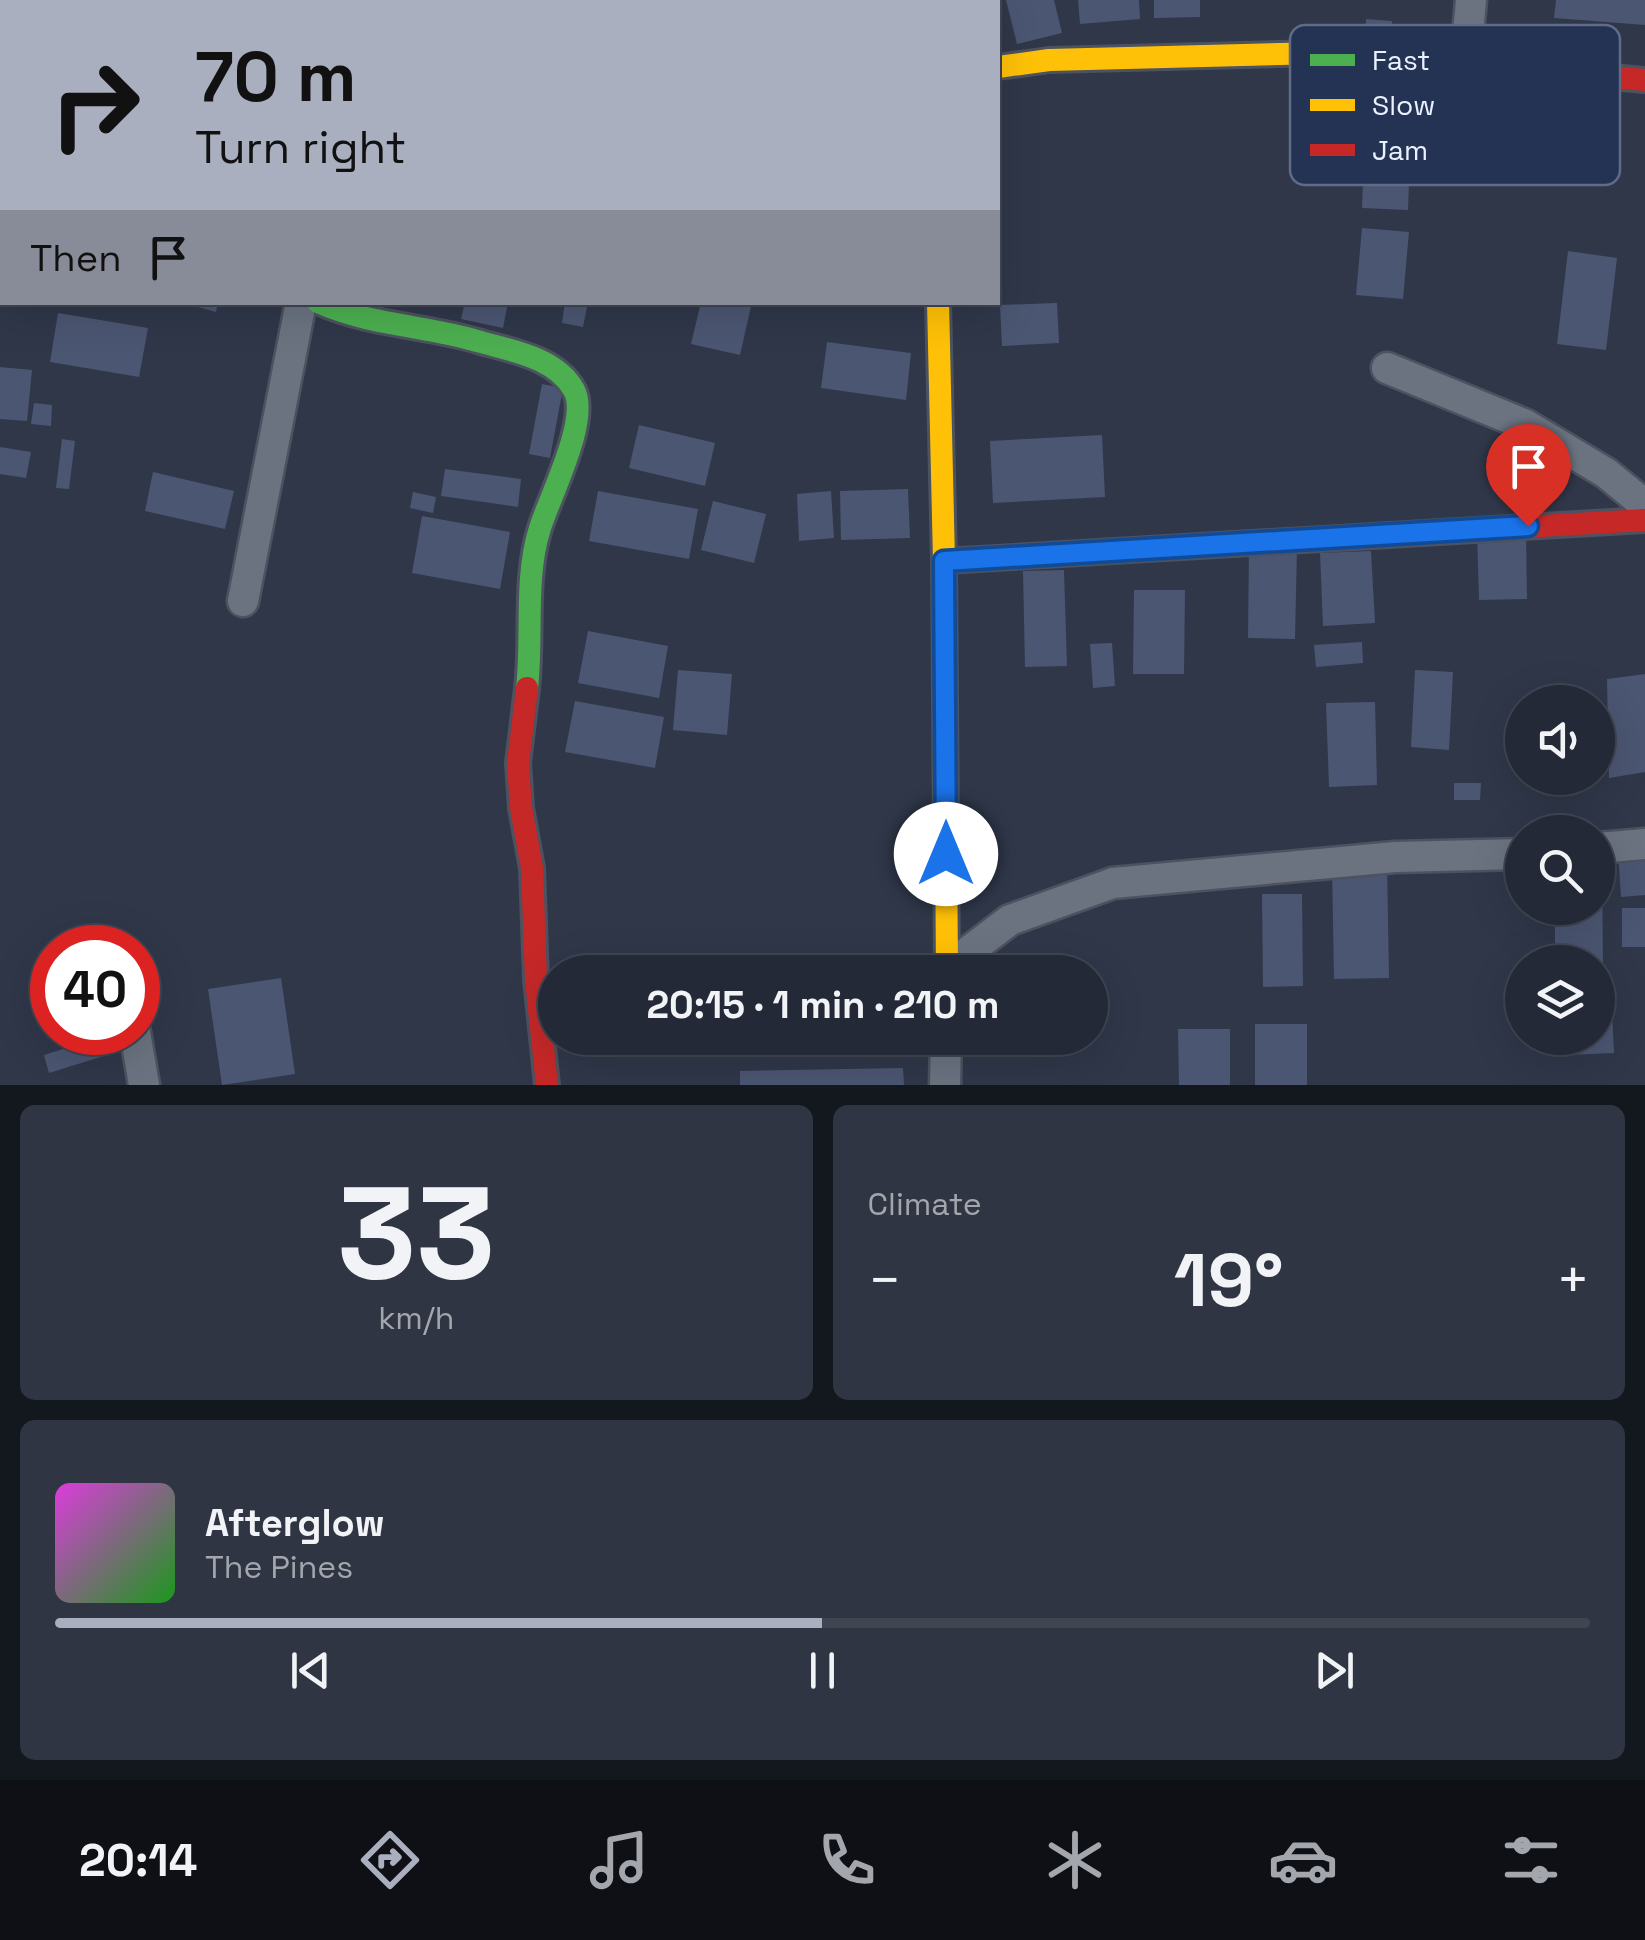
<!DOCTYPE html>
<html lang="en">
<head>
<meta charset="utf-8">
<style>
	:root { --surface:#232937; --page:#2f3542; --text:#f1f3f6; --muted:#a3a6ad; --line:#404552; --accent:#a9afbe }
	body { margin:0; font-family:"Space Grotesk",sans-serif; background:var(--page); color:var(--text); height:100vh; display:flex; flex-direction:column; font-size:38px; white-space:nowrap }
	* { box-sizing:border-box; margin:0 }
	p { font-size:32px; color:var(--muted) }
	.icon { flex:none; width:55px; height:55px; fill:none; stroke:currentColor; stroke-width:2; stroke-linecap:round; stroke-linejoin:round }
	.map { position:relative; height:1085px; overflow:hidden }
	.details { display:flex; flex-direction:column; gap:20px; padding:20px; background:#13171e; flex:1 }
	.details>* { flex:none }
	.top-card { position:absolute; left:0px; top:0px; width:1000px; height:305px; box-shadow:0 10px 40px #0002,0 0 0 2px var(--line); background:#a9afbe; color:#111; overflow:hidden }
	.tools { position:absolute; left:1505px; top:685px; display:grid; gap:20px }
	.tools a { display:grid; place-items:center; width:110px; height:110px; border-radius:50%; background:var(--surface); box-shadow:0 10px 40px #0002,0 0 0 2px var(--line); font-size:50px }
	.speed { position:absolute; left:30px; top:925px; display:flex; gap:20px; font-size:50px; font-weight:700; text-align:center }
	.speed>* { display:grid; place-content:center; width:130px; height:130px; border-radius:50%; background:var(--surface); box-shadow:0 10px 40px #0002,0 0 0 2px var(--line); line-height:1 }
	.speed .limit { border:15px solid #d22; background:#fff; color:#111 }
	.pin { position:absolute; display:grid; place-items:center; width:85px; height:85px; color:#fff; margin:-102px -42px; border-radius:50% 50% 50% 0; rotate:-45deg; box-shadow:0 0 10px #0007 }
	.pin .icon { rotate:45deg }
	.me { position:absolute; width:110px; margin:-55px; rotate:0deg; stroke-linejoin:round; filter:drop-shadow(0 0 8px #0008) }
	.turn { display:flex; align-items:center; gap:35px; height:210px; padding:0 30px; font-size:45px }
	.turn .icon { width:130px; height:130px; stroke-width:2.5 }
	.turn b { display:block; font-size:70px; line-height:85px }
	.then { display:flex; align-items:center; height:95px; padding:0 30px; background:#0003; gap:20px; font-size:38px }
	.big { font-size:75px; font-weight:700; line-height:1.1 }
	.details .widget { flex:1; display:flex; flex-direction:column; justify-content:center; gap:15px; min-width:0; padding:0 35px; border-radius:15px; background:var(--page) }
	.details .dial { align-items:center; gap:0 }
	.dial b { font-size:130px; line-height:1 }
	.song { display:flex; align-items:center; gap:30px }
	.cover { width:120px; height:120px; border-radius:15px; background:linear-gradient(135deg,hsl(300 70% 55%),hsl(120 70% 35%)) }
	.played { height:10px; border-radius:5px; background:linear-gradient(90deg,var(--accent) 50%,var(--line) 50%) }
	.keys { display:flex; justify-content:space-around; direction:ltr }
	.heat { display:flex; justify-content:space-between; align-items:center; font-size:55px; direction:ltr }
	.details .tiles { flex:1; display:grid; gap:20px; grid-template-columns:1fr 1fr }
	.widget:last-child { grid-column:span 2 }
	.trip { position:absolute; left:538px; top:955px; width:570px; height:100px; border-radius:50px; background:var(--surface); box-shadow:0 10px 40px #0002,0 0 0 2px var(--line); font-weight:700; line-height:100px; text-align:center }
	.menu { display:flex; height:160px; justify-content:space-around; align-items:center; background:#0e1016; color:var(--muted) }
	.menu .icon { width:70px; height:70px }
	.menu .current { color:var(--accent) }
	.menu b { font-size:45px; color:var(--text) }
	.map>svg:first-child { display:block }
</style>
</head>
<body>
<div class="map">
<svg width="1645" height="1085" viewBox="0 0 1645 1085">
	<rect width="100%" height="100%" fill="#2f3749"/>
	<path fill="#4b5672" d="M 1006,0 L 1054,0 L 1062,33 L 1017,44 Z
		M 1078,0 L 1139,0 L 1140,19 L 1080,24 Z
		M 1154,0 L 1200,0 L 1200,17 L 1154,18 Z
		M 1556,0 L 1645,0 L 1645,25 L 1554,18 Z
		M 1366,19 L 1392,21 L 1391,37 L 1365,35 Z
		M 1363,182 L 1409,183 L 1408,210 L 1362,208 Z
		M 1362,228 L 1409,232 L 1403,299 L 1356,295 Z
		M 1568,251 L 1617,258 L 1606,350 L 1557,344 Z
		M 180,302 L 218,302 L 216,312 Z
		M 465,302 L 508,302 L 503,328 L 461,319 Z
		M 565,302 L 588,302 L 583,327 L 562,323 Z
		M 701,302 L 752,302 L 740,355 L 691,344 Z
		M 1057,303 L 1059,343 L 1002,346 L 1000,305 Z
		M 58,313 L 148,328 L 139,377 L 50,362 Z
		M 827,342 L 911,353 L 906,400 L 821,388 Z
		M 0,367 L 32,370 L 27,421 L 0,419 Z
		M 542,384 L 563,388 L 550,458 L 529,454 Z
		M 34,403 L 52,405 L 51,426 L 31,424 Z
		M 639,425 L 715,443 L 705,486 L 629,468 Z
		M 1102,435 L 1105,497 L 993,503 L 990,441 Z
		M 62,439 L 75,441 L 69,489 L 56,488 Z
		M 0,447 L 31,452 L 26,478 L 0,474 Z
		M 445,469 L 521,479 L 518,507 L 441,496 Z
		M 153,472 L 234,491 L 225,529 L 145,511 Z
		M 908,489 L 910,538 L 841,540 L 840,491 Z
		M 598,491 L 698,509 L 689,559 L 589,541 Z
		M 831,491 L 834,538 L 799,541 L 797,494 Z
		M 413,492 L 436,497 L 433,513 L 410,508 Z
		M 713,501 L 766,514 L 754,563 L 701,550 Z
		M 422,516 L 510,532 L 500,589 L 412,573 Z
		M 1526,532 L 1527,599 L 1479,600 L 1477,533 Z
		M 1249,547 L 1297,548 L 1295,639 L 1248,638 Z
		M 1371,551 L 1375,623 L 1323,626 L 1320,553 Z
		M 1064,570 L 1067,666 L 1025,667 L 1023,571 Z
		M 1134,590 L 1185,590 L 1184,674 L 1133,674 Z
		M 588,631 L 668,646 L 659,698 L 578,683 Z
		M 1362,642 L 1363,663 L 1316,667 L 1314,645 Z
		M 1112,643 L 1115,686 L 1093,688 L 1090,644 Z
		M 678,670 L 732,674 L 727,735 L 673,730 Z
		M 1415,670 L 1453,672 L 1449,750 L 1411,747 Z
		M 1645,674 L 1645,772 L 1609,778 L 1607,679 Z
		M 575,701 L 664,717 L 655,768 L 565,752 Z
		M 1375,702 L 1377,785 L 1329,787 L 1326,703 Z
		M 1454,783 L 1481,783 L 1480,800 L 1454,800 Z
		M 1645,849 L 1645,895 L 1621,897 L 1618,851 Z
		M 1598,862 L 1602,862 L 1603,969 L 1598,969 L 1598,962 L 1555,962 L 1555,908 L 1598,908 Z
		M 1387,863 L 1389,978 L 1334,979 L 1332,864 Z
		M 1262,894 L 1302,894 L 1303,986 L 1263,987 Z
		M 1622,908 L 1645,908 L 1645,947 L 1622,947 Z
		M 281,978 L 295,1074 L 222,1085 L 208,989 Z
		M 1598,990 L 1611,990 L 1614,1053 L 1568,1055 L 1567,1038 L 1598,1038 Z
		M 1255,1024 L 1307,1024 L 1307,1085 L 1255,1085 Z
		M 1178,1029 L 1230,1029 L 1230,1085 L 1179,1085 Z
		M 101,1037 L 107,1055 L 49,1073 L 44,1055 Z
		M 903,1068 L 904,1085 L 740,1085 L 740,1071 Z"/>
	<g fill="none" stroke-linecap="round" stroke-linejoin="round">
		<g stroke="#4c525f" stroke-width="35">
			<path id="street" d="M 244,0 L 244,2
				M 877,0 L 878,2
				M 1466,57 L 1471,0
				M 1387,368 L 1526,425 L 1606,473 L 1645,505
				M 243,601 L 301,302
				M 1598,848 L 1645,844
				M 947,968 L 1010,920 L 1113,883 L 1395,857 L 1522,854
				M 135,1032 L 144,1085
				M 945,1085 L 946,1038"/>
		</g>
		<g stroke="#4c525f" stroke-width="28">
			<path id="fast" d="M 318,302 C 371,326 426,325 481,342 C 513,351 556,358 574,390 C 590,419 550,496 540,528 C 524,578 533,636 527,688"/>
		</g>
		<g stroke="#4c525f" stroke-width="28">
			<path id="slow" d="M 998,67 L 1049,60 L 1356,52 L 1507,59
				M 938,302 L 944,561 L 947,972"/>
		</g>
		<g stroke="#4c525f" stroke-width="28">
			<path id="jam" d="M 1507,59 L 1579,74 L 1645,80
				M 944,561 L 1645,520
				M 527,688 L 518,763 L 521,808 L 532,868 L 536,980 L 547,1085"/>
		</g>
		<use href="#street" stroke="#6b7381" stroke-width="30"/>
		<use href="#fast" stroke="#4caf50" stroke-width="22"/>
		<use href="#slow" stroke="#ffc107" stroke-width="22"/>
		<use href="#jam" stroke="#c62828" stroke-width="22"/>
	</g>
	<g fill="none" stroke-linecap="round" stroke-linejoin="round">
		<g stroke="#114b97" stroke-width="25">
			<path id="route" d="M 946,854 L 944,561 L 1528,526"/>
		</g>
		<use href="#route" stroke="#1a73e8" stroke-width="18"/>
	</g>
	<rect x="1290" y="25" width="330" height="160" rx="15" fill="#243354" stroke="#5f6c87" stroke-width="2.5"/>
	<rect x="1310" y="54" width="45" height="12" fill="#4caf50"/>
	<rect x="1310" y="99" width="45" height="12" fill="#ffc107"/>
	<rect x="1310" y="144" width="45" height="12" fill="#c62828"/>
	<g font-size="28" fill="#eaf0fd">
		<text x="1372" y="70">Fast</text>
		<text x="1372" y="115">Slow</text>
		<text x="1372" y="160">Jam</text>
	</g>
</svg>
<div class="tools">
<a><svg class="icon" aria-label="sound" viewBox="0 0 24 24"><path d="M4 9h4l5-4v14l-5-4H4zM17 9q2 3 0 6"/></svg></a>
<a><svg class="icon" aria-label="search" viewBox="0 0 24 24"><circle cx="10" cy="10" r="6"/><path d="M15 15l6 6"/></svg></a>
<a><svg class="icon" aria-label="layers" viewBox="0 0 24 24"><path d="M12 4l9 5-9 5-9-5zM3 14l9 5 9-5"/></svg></a>
</div>
<div class="speed"><div class="limit">40</div></div>
<div class="pin" style="left:1528px;top:526px;background:#d93025"><svg class="icon" aria-label="arrive" viewBox="0 0 24 24"><path d="M6 21V4h12l-3 4 3 4H6"/></svg></div>
<svg class="me" style="left:946px;top:854px" viewBox="-20 -20 40 40"><circle r="19" fill="#fff"/><path d="M0-13L10 11 0 6-10 11z" fill="#1a73e8"/></svg>
<div class="trip">20:15 · 1 min · 210 m</div>
<div class="top-card">
<div class="turn"><svg class="icon" aria-label="right" viewBox="0 0 24 24"><path d="M7 20v-9h11M14 6l5 5-5 5"/></svg><div><b>70 m</b>Turn right</div></div>
<div class="then">Then<svg class="icon" aria-label="arrive" viewBox="0 0 24 24"><path d="M6 21V4h12l-3 4 3 4H6"/></svg></div>
</div>
</div>
<section class="details">
<div class="tiles">
<div class="widget dial"><b>33</b><p>km/h</p></div>
<div class="widget"><p>Climate</p>
<div class="heat"><a>−</a><b class="big">19°</b><a>+</a></div>
</div>
<div class="widget">
<div class="song"><i class="cover"></i><div><b>Afterglow</b><p>The Pines</p></div></div>
<div class="played"></div>
<div class="keys"><svg class="icon" aria-label="previous" viewBox="0 0 24 24"><path d="M18 5L8 12l10 7zM5 5v14"/></svg><svg class="icon" aria-label="pause" viewBox="0 0 24 24"><path d="M8 5v14M16 5v14"/></svg><svg class="icon" aria-label="next" viewBox="0 0 24 24"><path d="M6 5l10 7-10 7zM19 5v14"/></svg></div>
</div>
</div>
</section>
<nav class="menu">
<b>20:14</b>
<svg class="icon current" aria-label="directions" viewBox="0 0 24 24"><path d="M12 3l9 9-9 9-9-9zM9 14v-3h6M13 9l2 2-2 2"/></svg>
<svg class="icon" aria-label="music" viewBox="0 0 24 24"><path d="M9 18V5l10-2v13"/><circle cx="6" cy="18" r="3"/><circle cx="16" cy="16" r="3"/></svg>
<svg class="icon" aria-label="phone" viewBox="0 0 24 24"><path d="M5 4h4l2 5-3 2q2 4 5 5l2-3 5 2v4C11 20 4 13 5 4z"/></svg>
<svg class="icon" aria-label="climate" viewBox="0 0 24 24"><path d="M12 3v18M4 7l16 10M4 17L20 7"/></svg>
<svg class="icon" aria-label="car" viewBox="0 0 24 24"><path d="M5 17H2v-5l4-1 3-4h7l3 4 3 1v5h-3M9 17h6M6 11h13"/><circle cx="7" cy="17" r="2"/><circle cx="17" cy="17" r="2"/></svg>
<svg class="icon" aria-label="filters" viewBox="0 0 24 24"><path d="M4 7h16M4 17h16"/><circle cx="9" cy="7" r="2"/><circle cx="15" cy="17" r="2"/></svg>
</nav>
</body>
</html>
